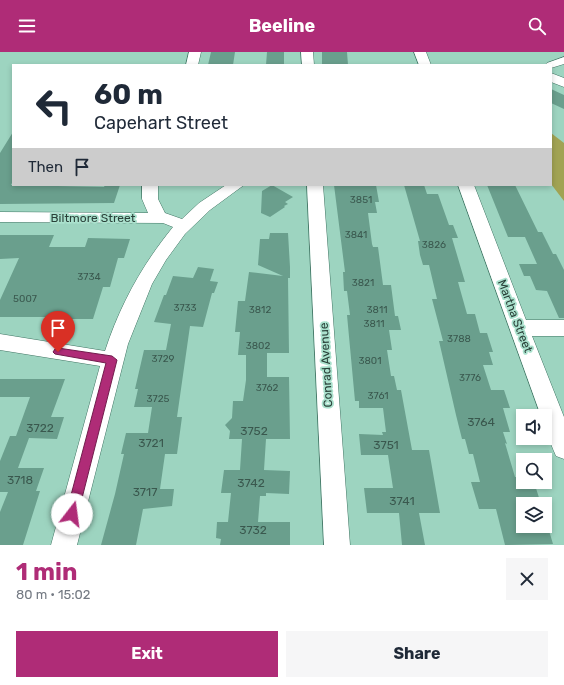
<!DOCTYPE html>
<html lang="en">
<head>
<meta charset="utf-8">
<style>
	:root { --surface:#fff; --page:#f6f6f7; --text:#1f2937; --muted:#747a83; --accent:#af2c77 }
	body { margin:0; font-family:Rubik,sans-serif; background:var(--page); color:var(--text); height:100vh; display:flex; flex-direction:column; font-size:15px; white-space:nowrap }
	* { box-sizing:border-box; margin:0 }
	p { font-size:13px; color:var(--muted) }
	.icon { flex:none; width:22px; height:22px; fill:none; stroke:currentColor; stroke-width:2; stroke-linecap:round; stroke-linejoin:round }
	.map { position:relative; height:493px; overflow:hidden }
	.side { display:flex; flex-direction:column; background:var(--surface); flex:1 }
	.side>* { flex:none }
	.guide { position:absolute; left:12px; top:12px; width:540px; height:122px; border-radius:0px; box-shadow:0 2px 6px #0003; background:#fff; color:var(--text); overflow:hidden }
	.controls { position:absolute; left:516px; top:357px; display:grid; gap:8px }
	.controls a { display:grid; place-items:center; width:36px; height:36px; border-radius:0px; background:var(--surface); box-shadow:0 2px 6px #0003; font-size:20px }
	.pin { position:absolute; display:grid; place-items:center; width:34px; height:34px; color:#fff; margin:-41px -17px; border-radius:50% 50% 50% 0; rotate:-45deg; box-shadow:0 0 4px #0007 }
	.pin .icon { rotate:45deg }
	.me { position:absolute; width:44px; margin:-22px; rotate:15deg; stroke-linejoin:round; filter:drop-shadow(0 0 3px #0008) }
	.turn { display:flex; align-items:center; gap:14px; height:84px; padding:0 16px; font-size:18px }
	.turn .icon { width:52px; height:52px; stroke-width:2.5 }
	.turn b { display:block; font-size:28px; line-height:34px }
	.then { display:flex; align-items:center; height:38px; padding:0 16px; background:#0003; gap:8px; font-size:15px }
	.round { display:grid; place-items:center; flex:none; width:42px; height:42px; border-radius:0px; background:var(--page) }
	.overview { display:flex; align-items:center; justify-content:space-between; height:68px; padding:0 16px }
	h1 { font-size:24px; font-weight:700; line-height:30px; color:var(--accent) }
	.primary-button { display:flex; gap:8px; margin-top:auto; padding:8px 16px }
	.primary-button a { flex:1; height:46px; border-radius:0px; background:var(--accent); color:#fff; font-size:16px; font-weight:700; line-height:46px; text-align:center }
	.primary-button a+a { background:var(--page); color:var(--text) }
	header { display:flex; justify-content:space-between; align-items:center; height:52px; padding:0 16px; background:var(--accent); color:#fff; font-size:18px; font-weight:700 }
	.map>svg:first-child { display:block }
	.green { fill:#a1a353 }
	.building { fill:#6a9f8d }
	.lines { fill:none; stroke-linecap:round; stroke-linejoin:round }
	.minor-casing { stroke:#407463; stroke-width:1 }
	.minor { fill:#fff; fill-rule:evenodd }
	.route { fill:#af2c77; stroke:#721d4d }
	.labels { text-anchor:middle; stroke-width:3.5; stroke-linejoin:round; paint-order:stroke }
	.number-label { font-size:10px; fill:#3a584e }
	.street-label { font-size:12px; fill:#2a4139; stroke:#aae1cd }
	.near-number-label { font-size:12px; fill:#3a584e }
</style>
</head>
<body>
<header><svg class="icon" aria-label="menu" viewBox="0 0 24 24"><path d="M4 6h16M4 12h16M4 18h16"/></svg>Beeline<svg class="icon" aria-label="search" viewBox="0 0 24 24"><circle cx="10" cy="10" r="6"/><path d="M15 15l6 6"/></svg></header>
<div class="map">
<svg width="564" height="493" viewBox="0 0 564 493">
	<rect width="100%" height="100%" fill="#9dd4c0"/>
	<path class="green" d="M551 81 564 91V149L551 132Z"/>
	<path class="building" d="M211 0H235L233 13H208Z
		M267 0H284V13H266Z
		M322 0H347L348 13H322Z
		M551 37 564 43V57L551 51Z
		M13 80V129L11 133 104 135 105 133H120L114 151 0 152V101Z
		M272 133 293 145 285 150 288 152 284 154 285 155 270 165 261 161 262 139Z
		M334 133H376L379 150H375L377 161H368L372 192 373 195H378L383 233H391L395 264H398L401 278H389L392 298H387L391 324H394L397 338H401L412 398H429L440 461H419L425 493H402L399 461H367L364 436H393L388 403H361L359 382 383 383 382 380H386L383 356H359V349H355L347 263H350L347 239H344L343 220H345Z
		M404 133H424L427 142H438L449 173H453L458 186H452L465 230H458L467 262H475L480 281H487L493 300H489L493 313H483L491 338H504L510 356H503L510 380H503L507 392 505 391 515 425H522L523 430H534L541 452H523V474H545V465L553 492 505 493 496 457H479L471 430H480L473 402H469L465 387H462L456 363 439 289H443L432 247H437L429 213H423L420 203 418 189H420Z
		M487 133H515L538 180H542L553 202H556L564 218V266H559L547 239 536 238 530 224H524L519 212H537L525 185H508Z
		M270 181H288L290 215V226H288L289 301H267V325H289L290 387H266L264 418 290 419 289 442 266 441V444H260L258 470H290V493H220L221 487 216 486 217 470H228L231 441H221L224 418H240L242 387H229L230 379 225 373 232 366 233 349H243L246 328V303H238L240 280H235L238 249H245L249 220 283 224 258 213 260 187H269Z
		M0 183H54L49 195H85L88 186 130 187 124 206H118L110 235H103L93 267H48V265H0V248L19 206 0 207Z
		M198 215 214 217 210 229 218 230 214 241H212L203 275 190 274 177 365H182L177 402H165L160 437H174L172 454 143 457 136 493H101L115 442 124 402H121L126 381H148L152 355H134L138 337H135L144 298H166L171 272 154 270 164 243H166L173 224 193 226Z
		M0 327H65L51 365H64L57 387 29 386 18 416H44L36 439H40L23 493H0V460L8 440H0V409L10 384H16L30 345H0Z"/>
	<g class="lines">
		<g class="minor-casing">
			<path id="minor" d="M189 0H201L198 13H186Z
				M301 0H313L314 13H302Z
				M414 0H426L431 13H419Z
				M564 5V12L551 16V13H545L547 11Z
				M551 21 564 26V35L551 30Z
				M142 133H158V147L165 161 182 167 199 151 226 133H244L210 158 185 182 166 208 152 232 128 292 77 493H51L100 314 0 298V282L105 299C120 253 142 213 173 175L163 171 0 170V160L148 161 142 147Z
				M307 133H323L350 493H324Z
				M458 133H474L526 268H564V284H532L564 365V407L556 404C550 390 545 378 545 364H541Z"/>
		</g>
		<use href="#minor" class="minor"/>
	</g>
	<path class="route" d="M58 296 112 304 117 308 78 462 76 466 72 468 68 466 66 462 106 311 55 302 53 300 55 297Z"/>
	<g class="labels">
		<g class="number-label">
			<text x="361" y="151">3851</text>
			<text x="356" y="186">3841</text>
			<text x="434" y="196">3826</text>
			<text x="89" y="228">3734</text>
			<text x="363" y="234">3821</text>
			<text x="25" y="250">5007</text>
			<text x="185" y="259">3733</text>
			<text x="260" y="261">3812</text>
			<text x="377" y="261">3811</text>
			<text x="374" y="275">3811</text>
			<text x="459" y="290">3788</text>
			<text x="258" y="297">3802</text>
			<text x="163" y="310">3729</text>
			<text x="370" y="312">3801</text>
			<text x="470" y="329">3776</text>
			<text x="267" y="339">3762</text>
			<text x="378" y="347">3761</text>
			<text x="158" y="350">3725</text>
		</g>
		<g class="street-label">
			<text x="93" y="170">Biltmore Street</text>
			<text transform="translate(515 264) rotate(69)" y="4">Martha Street</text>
			<text transform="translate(326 313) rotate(-93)" y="4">Conrad Avenue</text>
		</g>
		<g class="near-number-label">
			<text x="481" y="374">3764</text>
			<text x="40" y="380">3722</text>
			<text x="254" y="383">3752</text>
			<text x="151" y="395">3721</text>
			<text x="386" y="397">3751</text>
			<text x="20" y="432">3718</text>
			<text x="251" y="435">3742</text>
			<text x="145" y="444">3717</text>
			<text x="402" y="453">3741</text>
			<text x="253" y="482">3732</text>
		</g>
	</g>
</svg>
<div class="controls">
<a><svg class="icon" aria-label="sound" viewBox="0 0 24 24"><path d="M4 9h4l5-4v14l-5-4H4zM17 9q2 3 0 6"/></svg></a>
<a><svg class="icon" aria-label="search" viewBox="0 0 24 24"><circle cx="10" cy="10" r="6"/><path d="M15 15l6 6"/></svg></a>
<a><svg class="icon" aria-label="layers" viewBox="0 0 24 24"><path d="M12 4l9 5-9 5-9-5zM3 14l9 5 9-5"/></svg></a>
</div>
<div class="pin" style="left:58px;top:300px;background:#d93025"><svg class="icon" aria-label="arrive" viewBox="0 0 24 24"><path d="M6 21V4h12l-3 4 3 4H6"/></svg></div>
<svg class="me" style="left:72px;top:462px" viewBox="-20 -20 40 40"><circle r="19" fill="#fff"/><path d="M0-13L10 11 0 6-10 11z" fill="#af2c77"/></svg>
<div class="guide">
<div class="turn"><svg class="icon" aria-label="left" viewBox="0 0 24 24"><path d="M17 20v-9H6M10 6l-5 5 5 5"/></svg><div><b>60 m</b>Capehart Street</div></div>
<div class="then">Then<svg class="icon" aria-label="arrive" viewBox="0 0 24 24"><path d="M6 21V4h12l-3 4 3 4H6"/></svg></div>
</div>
</div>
<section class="side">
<div class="overview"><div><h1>1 min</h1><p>80 m · 15:02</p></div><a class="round"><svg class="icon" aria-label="close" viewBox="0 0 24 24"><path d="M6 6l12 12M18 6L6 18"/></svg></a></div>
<div class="primary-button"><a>Exit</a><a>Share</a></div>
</section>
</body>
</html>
